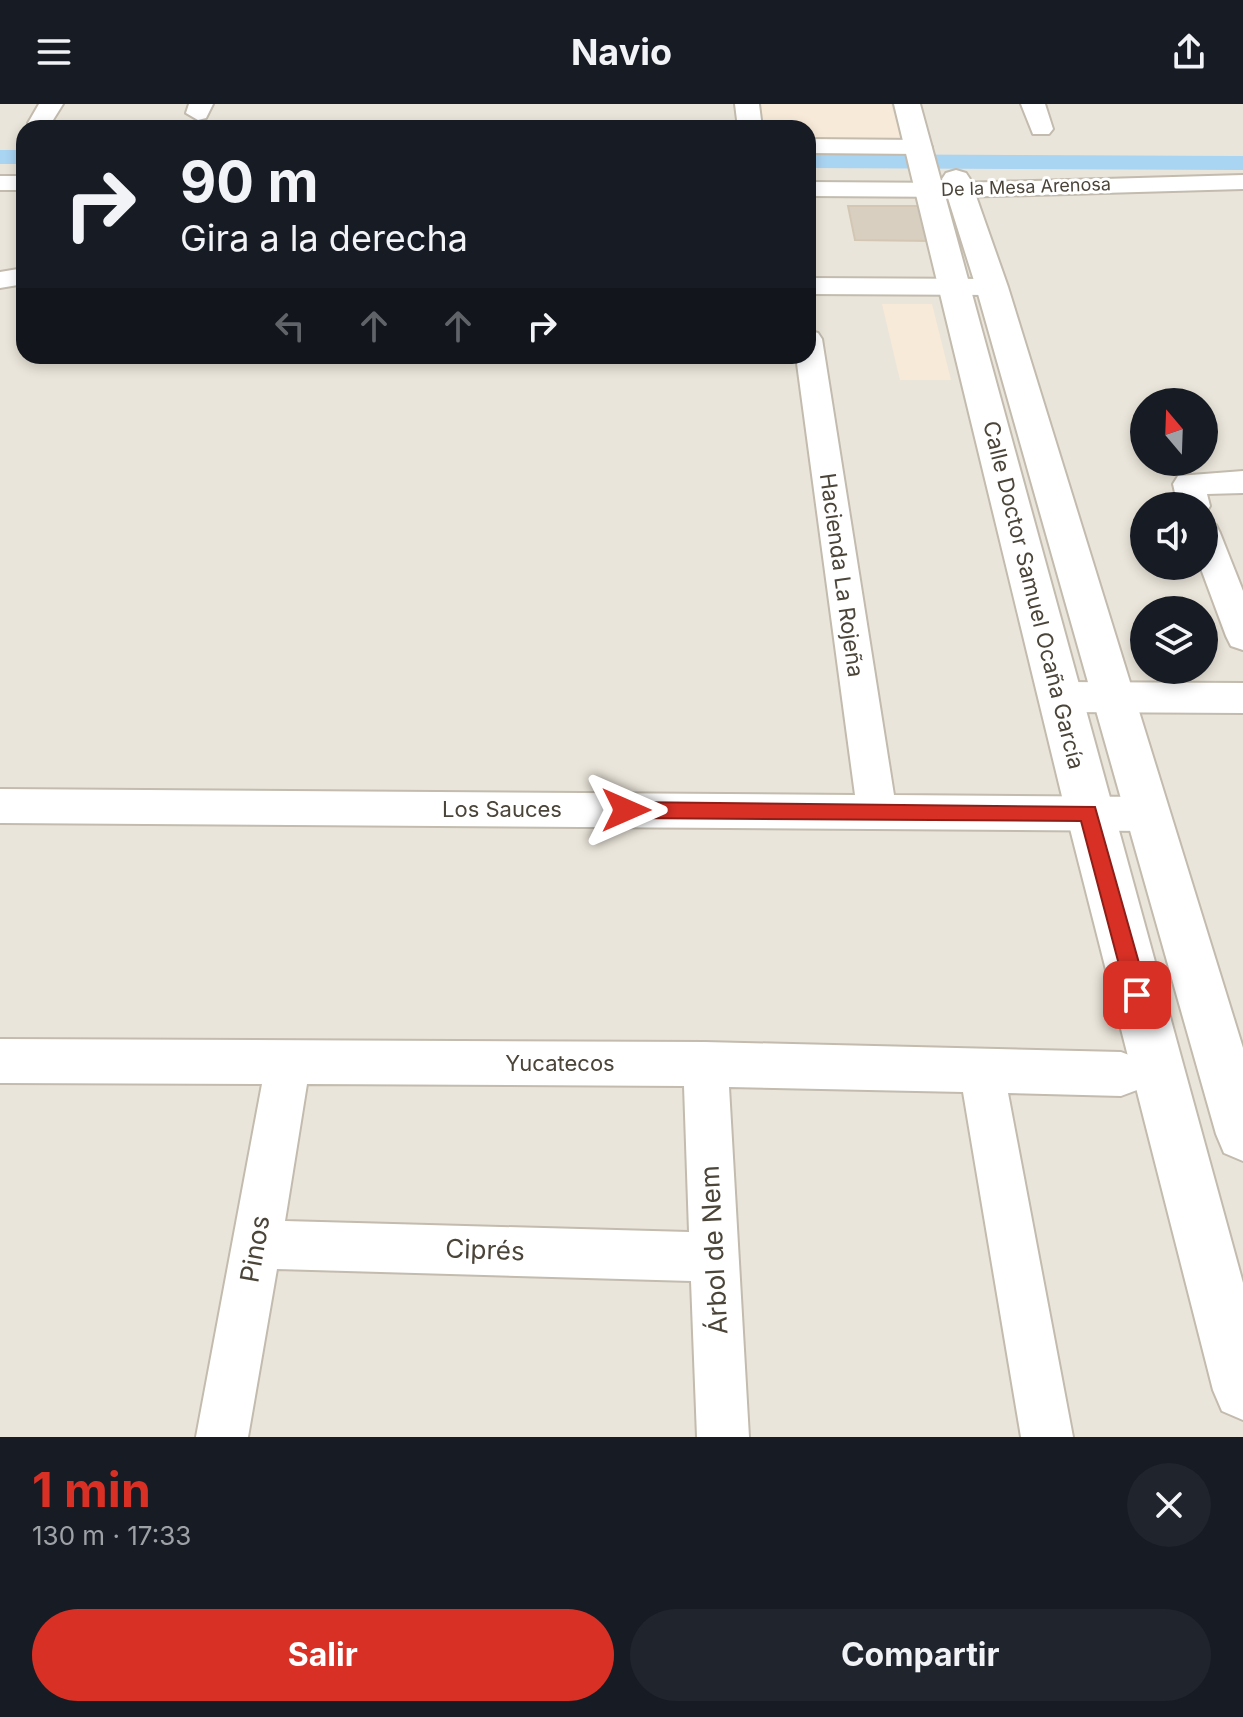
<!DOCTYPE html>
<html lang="es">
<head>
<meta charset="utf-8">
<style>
	:root { --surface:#171b24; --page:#20242c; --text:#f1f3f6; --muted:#9ea1a6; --accent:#d93025 }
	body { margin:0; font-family:Inter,sans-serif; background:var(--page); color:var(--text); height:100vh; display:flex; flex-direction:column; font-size:30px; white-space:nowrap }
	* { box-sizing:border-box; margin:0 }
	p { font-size:26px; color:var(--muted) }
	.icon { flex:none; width:44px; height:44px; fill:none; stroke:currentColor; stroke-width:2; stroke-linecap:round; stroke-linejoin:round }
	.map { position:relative; height:1333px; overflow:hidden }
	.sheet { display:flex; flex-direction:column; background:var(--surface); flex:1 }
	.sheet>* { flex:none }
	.hud { position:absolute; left:16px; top:16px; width:800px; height:244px; border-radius:24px; box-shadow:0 4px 12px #0003; background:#171b24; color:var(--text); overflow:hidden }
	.needle { width:52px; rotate:341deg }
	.fabs { position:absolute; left:1130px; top:284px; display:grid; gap:16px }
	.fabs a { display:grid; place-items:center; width:88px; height:88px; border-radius:50%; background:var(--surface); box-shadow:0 4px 12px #0003; font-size:40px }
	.pin { position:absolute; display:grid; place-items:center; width:68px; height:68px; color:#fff; margin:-34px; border-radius:16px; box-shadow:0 4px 12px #0006 }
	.me { position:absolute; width:88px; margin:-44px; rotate:90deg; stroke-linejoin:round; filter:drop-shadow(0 0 6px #0008) }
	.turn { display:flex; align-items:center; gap:28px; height:168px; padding:0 32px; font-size:36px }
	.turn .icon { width:104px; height:104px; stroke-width:2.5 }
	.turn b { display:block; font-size:56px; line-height:68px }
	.lanes { display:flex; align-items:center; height:76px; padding:0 32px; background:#0003; justify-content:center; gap:40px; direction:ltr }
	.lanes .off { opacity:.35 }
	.round { display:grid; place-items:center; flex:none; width:84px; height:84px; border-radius:42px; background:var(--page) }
	.summary { display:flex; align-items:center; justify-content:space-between; height:136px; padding:0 32px }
	h1 { font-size:48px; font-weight:700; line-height:60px; color:var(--accent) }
	.primary-button { display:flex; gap:16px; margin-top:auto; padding:16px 32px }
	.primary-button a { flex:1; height:92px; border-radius:48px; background:var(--accent); color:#fff; font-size:32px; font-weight:700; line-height:92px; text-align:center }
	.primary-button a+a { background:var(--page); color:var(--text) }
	header { display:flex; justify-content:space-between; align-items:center; height:104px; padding:0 32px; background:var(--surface); font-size:36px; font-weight:700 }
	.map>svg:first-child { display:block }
	.residential { fill:#eae5da; fill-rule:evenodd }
	.commercial { fill:#f7ead8 }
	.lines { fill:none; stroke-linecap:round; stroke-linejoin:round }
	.canal { fill:#a9d4f2; fill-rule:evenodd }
	.building { fill:#d8cfc1; stroke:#d3c7b4; stroke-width:2 }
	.minor-casing { stroke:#c2bbae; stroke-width:4 }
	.tertiary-casing { stroke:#c2bbae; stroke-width:4 }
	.minor { fill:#fff; fill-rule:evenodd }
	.tertiary { fill:#fff; fill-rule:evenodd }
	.route { fill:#d93025; stroke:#8d1f18; stroke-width:2 }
	.labels { text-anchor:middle; stroke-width:6; stroke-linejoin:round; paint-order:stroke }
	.far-street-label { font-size:18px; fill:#4b4439; stroke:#fff }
	.street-label { font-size:22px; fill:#4b4439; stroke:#fff }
	.near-street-label { font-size:26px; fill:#4b4439; stroke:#fff }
</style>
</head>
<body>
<header><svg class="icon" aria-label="menu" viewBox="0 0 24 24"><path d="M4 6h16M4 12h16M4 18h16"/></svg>Navio<svg class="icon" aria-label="share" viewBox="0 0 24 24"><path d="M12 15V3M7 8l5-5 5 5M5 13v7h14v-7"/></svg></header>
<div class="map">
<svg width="1243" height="1333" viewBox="0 0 1243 1333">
	<rect width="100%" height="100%" fill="#f6f3ec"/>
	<path class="residential" d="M0 0H1243V1333H0ZM24 24H808V252H24ZM1144 298H1204V358H1144ZM1144 402H1204V462H1144ZM1144 506H1204V566H1144Z"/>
	<path class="commercial" d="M755 0H891L904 40 808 39V24H758Z
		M882 200H932L951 276H900Z"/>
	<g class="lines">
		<path class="canal" d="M0 46H24V60H0Z
			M808 50 1243 52V66L808 64Z"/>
	</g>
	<path class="building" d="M848 102H921L930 137 855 136Z"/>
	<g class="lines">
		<g class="minor-casing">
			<path id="minor" d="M39 0H63L48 24H32L28 19Z
				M189 0H213L206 14 198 16 186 9Z
				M735 0H759L762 24H738Z
				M1021 0H1045L1053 25 1049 30H1033Z
				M808 35 920 36 932 43 920 50 808 49Z
				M1243 71V85L959 93 808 92V78L959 79Z
				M0 72H24V86H0Z
				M24 164V180L0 184V168Z
				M808 174 992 175 1002 177 1006 183 1002 189 992 191 808 190Z
				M808 226 818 229 822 235 894 691 1149 693 1163 698 1168 710 1163 722 1149 727 0 719V685L855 691 796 252H808Z
				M1243 367V389L1207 390 1210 402 1205 410 1204 402H1178L1173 380 1178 372Z
				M1204 417 1216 421 1220 429 1243 487V546L1231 542 1226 532 1200 462H1204Z
				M1060 578 1243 579V609L1060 608 1047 603 1042 593 1047 583Z
				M0 935 705 938 1121 948 1137 954 1143 970 1137 986 1121 992 1008 989 1073 1333H1021L963 988 729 983 749 1333H697L691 1177 277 1165 248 1333H196L262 980 0 979ZM307 980 684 982 689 1128 285 1117Z"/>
		</g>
		<g class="tertiary-casing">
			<path id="tertiary" d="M894 0H920L1243 1179V1316L1222 1307 1213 1286 1066 709Z
				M956 66 966 69 970 75 1008 183 1243 944V1057L1224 1049 1216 1030 976 183 942 75 946 69Z"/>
		</g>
		<use href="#minor" class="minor"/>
		<use href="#tertiary" class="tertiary"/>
	</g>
	<path class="route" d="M626 698 1095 703 1148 891 1145 898 1137 901 1130 898 1127 891 1081 717 626 714 617 706Z"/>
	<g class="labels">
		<g class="far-street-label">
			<text transform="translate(1026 83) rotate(-2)" y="6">De la Mesa Arenosa</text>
		</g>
		<g class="street-label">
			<text transform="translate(842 471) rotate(82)" y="8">Hacienda La Rojeña</text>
			<text transform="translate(1034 491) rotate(76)" y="8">Calle Doctor Samuel Ocaña García</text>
			<text x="502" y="713">Los Sauces</text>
			<text x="560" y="967">Yucatecos</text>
		</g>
		<g class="near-street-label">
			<text transform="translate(255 1145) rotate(-80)" y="9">Pinos</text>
			<text transform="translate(485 1146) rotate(2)" y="9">Ciprés</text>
			<text transform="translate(714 1146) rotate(-93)" y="9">Árbol de Nem</text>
		</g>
	</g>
</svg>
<div class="fabs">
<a><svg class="needle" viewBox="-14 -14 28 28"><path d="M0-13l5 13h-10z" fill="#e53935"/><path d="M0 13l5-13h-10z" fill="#9ea1a6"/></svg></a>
<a><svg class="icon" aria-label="sound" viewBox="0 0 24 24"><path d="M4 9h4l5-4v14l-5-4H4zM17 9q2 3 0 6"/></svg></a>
<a><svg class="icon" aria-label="layers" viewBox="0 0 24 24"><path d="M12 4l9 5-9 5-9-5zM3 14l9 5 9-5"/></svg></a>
</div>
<div class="pin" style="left:1137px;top:891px;background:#d93025"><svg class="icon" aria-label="arrive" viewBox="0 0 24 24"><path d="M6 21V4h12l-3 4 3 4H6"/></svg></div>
<svg class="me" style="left:626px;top:706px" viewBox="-20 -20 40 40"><path d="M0-17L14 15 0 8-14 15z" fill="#d93025" stroke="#fff" stroke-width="4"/></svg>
<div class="hud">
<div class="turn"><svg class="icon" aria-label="right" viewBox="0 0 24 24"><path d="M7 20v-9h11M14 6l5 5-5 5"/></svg><div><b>90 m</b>Gira a la derecha</div></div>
<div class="lanes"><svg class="icon off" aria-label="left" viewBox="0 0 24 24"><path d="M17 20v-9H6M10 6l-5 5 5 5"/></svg><svg class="icon off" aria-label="ahead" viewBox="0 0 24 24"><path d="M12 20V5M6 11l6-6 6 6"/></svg><svg class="icon off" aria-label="ahead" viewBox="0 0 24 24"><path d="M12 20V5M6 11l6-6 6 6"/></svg><svg class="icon" aria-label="right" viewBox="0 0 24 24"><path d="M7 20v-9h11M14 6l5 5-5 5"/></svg></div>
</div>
</div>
<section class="sheet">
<div class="summary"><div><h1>1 min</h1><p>130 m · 17:33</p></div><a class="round"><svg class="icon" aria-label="close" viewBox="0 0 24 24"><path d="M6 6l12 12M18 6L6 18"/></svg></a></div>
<div class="primary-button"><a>Salir</a><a>Compartir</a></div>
</section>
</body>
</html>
